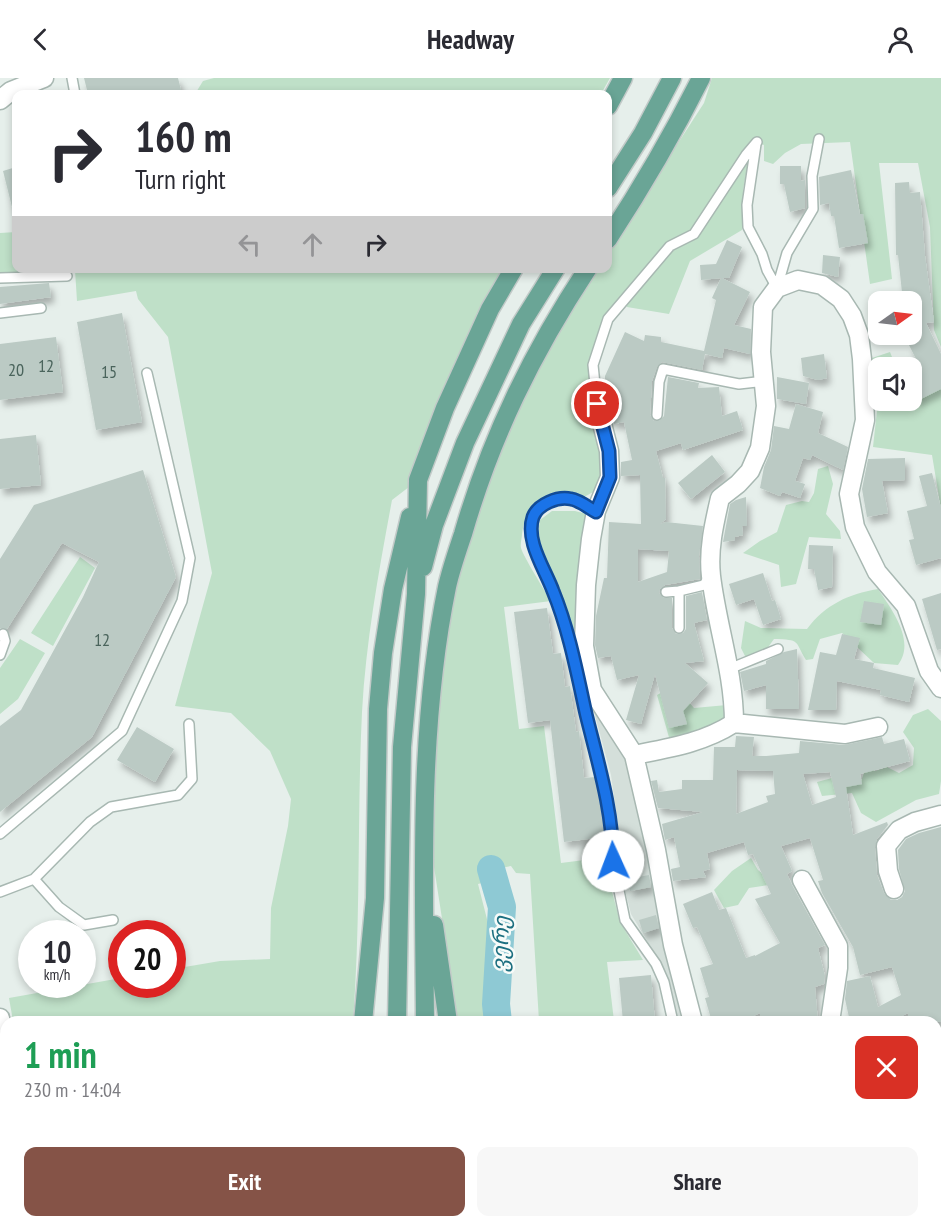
<!DOCTYPE html>
<html lang="en">
<head>
<meta charset="utf-8">
<style>
	:root { --surface:#fff; --page:#f7f7f7; --text:#2b2b33; --muted:#7c7c81; --accent:#855347 }
	body { margin:0; font-family:"PT Sans Narrow","Noto Sans Georgian",sans-serif; background:var(--page); color:var(--text); height:100vh; display:flex; flex-direction:column; font-size:22px; white-space:nowrap }
	* { box-sizing:border-box; margin:0 }
	p { font-size:20px; color:var(--muted) }
	.icon { flex:none; width:33px; height:33px; fill:none; stroke:currentColor; stroke-width:2; stroke-linecap:round; stroke-linejoin:round }
	.map { position:relative; flex:1; overflow:hidden }
	.details { position:absolute; left:0px; top:938px; width:942px; height:212px; display:flex; flex-direction:column; background:var(--surface); border-radius:18px 18px 0 0; box-shadow:0 3px 9px #0003 }
	.details>* { flex:none }
	.top-card { position:absolute; left:12px; top:12px; width:600px; height:183px; border-radius:12px; box-shadow:0 3px 9px #0003; background:#fff; color:var(--text); overflow:hidden }
	.needle { width:39px; rotate:76deg }
	.controls { position:absolute; left:868px; top:213px; display:grid; gap:12px }
	.controls a { display:grid; place-items:center; width:54px; height:54px; border-radius:12px; background:var(--surface); box-shadow:0 3px 9px #0003; font-size:30px }
	.speed { position:absolute; left:18px; top:842px; display:flex; gap:12px; font-size:30px; font-weight:700; text-align:center }
	.speed>* { display:grid; place-content:center; width:78px; height:78px; border-radius:50%; background:var(--surface); box-shadow:0 3px 9px #0003; line-height:1 }
	.speed small { font-size:15px; font-weight:400 }
	.speed .limit { border:9px solid #d22; background:#fff; color:#111 }
	.pin { position:absolute; display:grid; place-items:center; width:51px; height:51px; color:#fff; margin:-26px; border:3px solid #fff; border-radius:50%; box-shadow:0 2px 6px #0007 }
	.me { position:absolute; width:66px; margin:-33px; rotate:358deg; stroke-linejoin:round; filter:drop-shadow(0 0 4px #0008) }
	.turn { display:flex; align-items:center; gap:21px; height:126px; padding:0 24px; font-size:27px }
	.turn .icon { width:78px; height:78px; stroke-width:2.5 }
	.turn b { display:block; font-size:42px; line-height:51px }
	.lanes { display:flex; align-items:center; height:57px; padding:0 24px; background:#0003; justify-content:center; gap:30px; direction:ltr }
	.lanes .off { opacity:.35 }
	.round { display:grid; place-items:center; flex:none; width:63px; height:63px; border-radius:12px; background:var(--page) }
	.head { display:flex; align-items:center; justify-content:space-between; height:102px; padding:0 24px }
	h1 { font-size:36px; font-weight:800; line-height:45px; color:#1e9e55 }
	.button { display:flex; gap:12px; margin-top:auto; padding:12px 24px }
	.button a { flex:1; height:69px; border-radius:12px; background:var(--accent); color:#fff; font-size:24px; font-weight:800; line-height:69px; text-align:center }
	.button a+a { background:var(--page); color:var(--text) }
	header { display:flex; justify-content:space-between; align-items:center; height:78px; padding:0 24px; background:var(--surface); font-size:27px; font-weight:800 }
	.map>svg:first-child { display:block }
	.built { fill:#d4dfda }
	.green { fill:#bfe0c8 }
	.lines { fill:none; stroke-linecap:round; stroke-linejoin:round }
	.river { stroke:#8ec9d4; stroke-width:28 }
	.building { fill:#bbcac4; fill-rule:evenodd; filter:url(#shadow) }
	.service-casing { stroke:#a8b8b2; stroke-width:12 }
	.minor-casing { stroke:#a8b8b2; stroke-width:21 }
	.tertiary-casing { stroke:#a8b8b2; stroke-width:21 }
	.primary-casing { stroke:#c2cac8; stroke-width:21 }
	.service { stroke:#fff; stroke-width:9 }
	.minor { stroke:#fff; stroke-width:18 }
	.tertiary { stroke:#fff; stroke-width:18 }
	.primary { stroke:#6aa596; stroke-width:18 }
	.route-casing { stroke:#114b97; stroke-width:15 }
	.route { stroke:#1a73e8; stroke-width:10 }
	.labels { text-anchor:middle; stroke-width:5; stroke-linejoin:round; paint-order:stroke }
	.number-label { font-size:18px; fill:#4a645c }
	.water-label { font-size:22px; font-style:italic; fill:#1c6f80; stroke:#f7fbf9 }
</style>
</head>
<body>
<header><svg class="icon" aria-label="back" viewBox="0 0 24 24"><path d="M15 5l-7 7 7 7"/></svg>Headway<svg class="icon" aria-label="person" viewBox="0 0 24 24"><circle cx="12" cy="8" r="4"/><path d="M4 21q1-7 8-7t8 7"/></svg></header>
<div class="map">
<svg width="941" height="1148" viewBox="0 0 941 1148">
	<defs>
		<filter id="shadow"><feDropShadow dx="3.5" dy="6" stdDeviation="3" flood-color="#0004"/></filter>
	</defs>
	<rect width="100%" height="100%" fill="#e6efeb"/>
	<path class="built" d="M588 611 627 679 689 943H678L666 894 631 836 621 796 622 777 611 697Z"/>
	<path class="green" d="M214 0H610L601 16H195L203 3Z
		M712 0H941V269L934 252 930 149 918 85H879L892 201 870 206 850 64 801 66 785 75 773 86 764 83V67L752 63 743 112 742 152 690 183 669 236 627 229 621 217 607 235 589 285 593 331 602 372V397L595 413 584 419C552 410 526 422 522 456 522 460 520 466 521 470 523 478 545 513 551 523L504 529 519 651 544 648 561 785 608 779V798L620 844 643 882 607 884 614 943H539L530 796 516 795 511 788 480 794 482 805 478 806 489 849 494 943 458 944 430 763 435 655 455 496 501 359 583 212 596 191 608 190V173L704 25Z
		M16 154V190L514 191 418 402 392 422C379 492 366 562 362 634 357 737 361 840 353 943H13L9 920 121 900 122 906H172L173 891 220 883 270 881 271 830 288 748 291 721 270 673 231 635 175 628 212 495 168 259 138 221 136 213 77 223 75 192 0 196V155Z
		M890 274 896 289 879 290V322L911 324 941 308V431L932 377 873 369 879 314 872 280Z
		M828 388 833 406 826 436 840 453 841 461 809 459 796 506 781 509 779 487 743 475 760 463 777 454 786 427 802 423 809 424 814 415 818 391Z
		M552 433H575L591 437 581 585C575 564 569 542 561 522 552 496 534 471 540 442Z
		M80 479 95 490 53 568 31 555Z
		M878 511C892 532 916 563 898 587L874 585 842 555 820 561 813 581 806 582C794 562 801 562 774 561L761 579 747 582 741 570 745 543 761 550 807 551C825 527 848 516 878 511Z
		M20 561 45 575 18 621 0 636V590Z
		M674 607 694 630 727 627 724 642 715 650 670 663 657 617Z
		M928 631 941 643V703L939 716 916 722 876 744 861 735 852 715 822 718 817 704 832 700 861 703 867 687 875 693 887 689 899 695 913 687 914 670 903 654 913 637Z
		M751 780 758 792 768 800V807L749 810 738 827 724 830 714 812 732 793Z
		M46 1143H327L323 1148H46Z"/>
	<g class="lines">
		<path class="river" d="M491 791 502 829 496 926 498 944"/>
	</g>
	<path class="building" d="M84 0H178L182 16H88Z
		M780 88H801V103L805 102V130L790 134 784 106H780Z
		M16 89V128L12 129 3 93Z
		M851 92 860 136H863L868 165 839 170 834 138H831L829 125 820 127 819 99Z
		M909 104 910 115 920 114 925 178 934 244 926 245 941 276V311L917 323 912 312V293L920 289 909 267 912 265V224H903L898 177H896L895 105Z
		M727 162 742 169 729 200H722L750 214 734 247 751 251 750 276 724 270 722 280 705 276 702 292 662 284 657 289 652 303 650 337 654 343H659L664 338 668 299 699 305 698 310 719 309 722 338 737 333 743 352 683 372 681 365 656 373 663 400H665L666 441 660 446 666 444 703 448 699 478 700 501 665 507 660 511 659 515 664 520H672V550L676 556 683 555 686 551V518L702 514 707 542 694 545 704 583 685 585 708 605 683 633 687 646 669 650 655 596 641 646 626 642 639 597 617 602 611 578 598 580 595 567 596 538 604 500H607L609 444 641 446 640 397 621 398V384L632 382 624 344 614 346 608 318H605V298L625 254 644 263 645 257 661 259V264L704 273 716 222 712 220 721 200 701 202 700 187 716 186ZM638 471 669 473 667 494 638 504Z
		M823 177 840 179 838 199 822 195Z
		M49 205 51 219 0 226V209Z
		M122 235 142 344 96 352 77 244Z
		M56 259 63 314 0 322V266Z
		M824 276 827 300 818 302 803 298 801 280Z
		M777 299 809 305 806 326 777 321Z
		M796 326 823 334 818 355 848 369 843 392 812 377 810 382 803 380 795 403 805 406 800 420 782 414 780 418 760 410 764 389 771 372 774 348 789 351Z
		M36 357 41 407 0 411V361Z
		M712 377 725 394 691 421 678 405Z
		M905 380V402L882 403 888 435 867 439 862 411 868 381Z
		M143 392 176 499 92 659 0 734V648L21 632 83 519 99 484 62 465 7 551 0 550V481L34 427Z
		M932 395 941 430V480L916 487 909 462 914 461 907 433 927 428 919 398Z
		M746 419 747 448H742L743 457 735 459V462L723 464 730 426 736 422Z
		M809 467 833 468 832 509 818 512 814 491H808Z
		M763 495 772 523 775 522 781 541 763 547 754 521 736 527 729 506Z
		M941 515V571L937 572 922 521Z
		M864 523 884 526 881 547 860 544Z
		M547 530 553 576 561 575 565 609 570 608 576 654 579 653 584 700 595 699 602 730 605 759 564 764 550 642 528 645 514 534Z
		M842 556 860 560 854 581 874 585 873 590 915 600 909 624 880 617 881 612 837 603 836 632H808L820 574 836 577Z
		M797 571 799 631H766V607L744 613 740 594 766 586V583L784 574Z
		M137 649 174 671 155 704 117 682Z
		M736 658 754 659 752 678H766L799 675 800 663 844 667 882 659 884 666 904 661 910 683 860 696 862 706 846 709 853 757 887 744 888 747 877 761 875 769 877 797 884 815 891 822H897L902 819 905 813 899 791 898 772 906 761 919 755 941 749V944H908V935L889 944H850L845 921 847 903 870 898 878 929 901 917 892 889 860 897 853 869 822 815 818 803 823 802 810 760 781 768 792 793 787 796 792 807 825 867 818 870 825 898 824 906 815 909 818 944H760V935L740 944H712L705 920 709 919 700 890 713 886 697 849 693 850 683 826 712 814 719 832 726 830 746 880 755 877V878L780 865 755 821 771 816 753 776 748 777 744 764 707 775 710 791 703 793 706 799 673 803 671 791 680 789 674 759 665 762 662 746 703 734 658 730 651 703 657 702 659 714 682 711V702H713L714 669H735ZM737 692 773 693 775 716 766 718 768 724 736 736ZM830 694 836 719 812 727 803 696Z
		M649 797 651 809 630 813 628 801Z
		M656 837 659 850 643 855 639 842Z
		M651 897 655 944H623L619 900Z"/>
	<g class="lines">
		<g class="service-casing">
			<path id="service" d="M72 0 75 16
				M756 66 747 127 748 149 762 176 767 192 777 210
				M0 200 67 198
				M777 210 787 175 813 131 812 98 819 61
				M0 235 41 230
				M597 326 593 287 608 241 670 168 694 156 746 77 757 64
				M657 337 659 304 663 291 739 306 765 303
				M596 433 572 421 553 422 538 431 533 440 532 458 539 482 554 514 569 563 608 726 612 758 613 783 625 842 656 886 664 904 673 944
				M666 514 679 513
				M679 550V513L704 507 709 499
				M0 577 5 563 3 556
				M729 591 778 571
				M0 756 122 653 182 523 190 480 147 295
				M34 801 59 829 84 847 113 842
				M0 814 34 801 90 744 111 729 178 717 192 701 189 646
				M259 1143V1148
				M588 1148 590 1143"/>
		</g>
		<g class="minor-casing">
			<path id="minor" d="M0 22 11 13 44 0
				M597 326 609 373 610 399 596 433 591 461 586 507 584 568 592 612 634 677 656 772 673 867 693 944
				M734 645 845 656 878 649
				M634 677C669 670 703 665 734 645 734 595 717 548 711 498 708 472 714 446 720 420L738 406 750 393 760 370 766 328 761 274 763 229 777 210 798 202 822 207 841 221 852 238 859 257 862 281 865 342 849 416 855 449 877 494 906 528 929 593 941 610
				M802 802 838 868V890L830 944
				M894 811 888 793 886 768 899 752 915 744 941 737
				M0 940 6 982
				M29 1143 30 1148
				M753 1148 754 1143
				M922 1148 941 1141"/>
		</g>
		<g class="tertiary-casing">
			<path id="tertiary" d="M738 1143 740 1148
				M539 1148 545 1145"/>
		</g>
		<g class="primary-casing">
			<path id="primary" d="M608 28 623 0
				M608 110 643 55 672 0
				M608 161C642 109 673 56 701 0
				M423 489 434 447 465 365 521 246 556 190
				M434 847 448 944
				M363 944 375 820 378 631 383 575 393 511 410 439
				M397 944 402 669 416 516 418 402 445 330 490 231 514 190
				M425 944C424 799 418 651 447 509 451 491 457 474 463 456 491 359 532 275 588 190
				M401 1143V1148
				M431 1143V1148
				M492 1143 496 1148
				M338 1148 340 1143"/>
		</g>
		<use href="#service" class="service"/>
		<use href="#minor" class="minor"/>
		<use href="#tertiary" class="tertiary"/>
		<use href="#primary" class="primary"/>
	</g>
	<g class="lines">
		<g class="route-casing">
			<path id="route" d="M597 326 609 373 610 399 596 434C589 430 579 422 571 421 558 418 538 426 533 439 525 463 545 491 553 513 569 552 577 595 586 636 598 685 613 733 613 783"/>
		</g>
		<use href="#route" class="route"/>
	</g>
	<g class="labels">
		<g class="number-label">
			<text x="46" y="294">12</text>
			<text x="16" y="298">20</text>
			<text x="109" y="300">15</text>
			<text x="102" y="568">12</text>
		</g>
		<g class="water-label">
			<text transform="translate(500 866) rotate(-88)" y="8">ვერე</text>
		</g>
	</g>
</svg>
<div class="controls">
<a><svg class="needle" viewBox="-14 -14 28 28"><path d="M0-13l5 13h-10z" fill="#e53935"/><path d="M0 13l5-13h-10z" fill="#7c7c81"/></svg></a>
<a><svg class="icon" aria-label="sound" viewBox="0 0 24 24"><path d="M4 9h4l5-4v14l-5-4H4zM17 9q2 3 0 6"/></svg></a>
</div>
<div class="speed"><div>10<small>km/h</small></div><div class="limit">20</div></div>
<div class="pin" style="left:597px;top:326px;background:#d93025"><svg class="icon" aria-label="arrive" viewBox="0 0 24 24"><path d="M6 21V4h12l-3 4 3 4H6"/></svg></div>
<svg class="me" style="left:613px;top:783px" viewBox="-20 -20 40 40"><circle r="19" fill="#fff"/><path d="M0-13L10 11 0 6-10 11z" fill="#1a73e8"/></svg>
<div class="top-card">
<div class="turn"><svg class="icon" aria-label="right" viewBox="0 0 24 24"><path d="M7 20v-9h11M14 6l5 5-5 5"/></svg><div><b>160 m</b>Turn right</div></div>
<div class="lanes"><svg class="icon off" aria-label="left" viewBox="0 0 24 24"><path d="M17 20v-9H6M10 6l-5 5 5 5"/></svg><svg class="icon off" aria-label="ahead" viewBox="0 0 24 24"><path d="M12 20V5M6 11l6-6 6 6"/></svg><svg class="icon" aria-label="right" viewBox="0 0 24 24"><path d="M7 20v-9h11M14 6l5 5-5 5"/></svg></div>
</div>
<section class="details">
<div class="head"><div><h1>1 min</h1><p>230 m · 14:04</p></div><a class="round" style="background:#d93025;color:#fff"><svg class="icon" aria-label="close" viewBox="0 0 24 24"><path d="M6 6l12 12M18 6L6 18"/></svg></a></div>
<div class="button"><a>Exit</a><a>Share</a></div>
</section>
</div>
</body>
</html>
